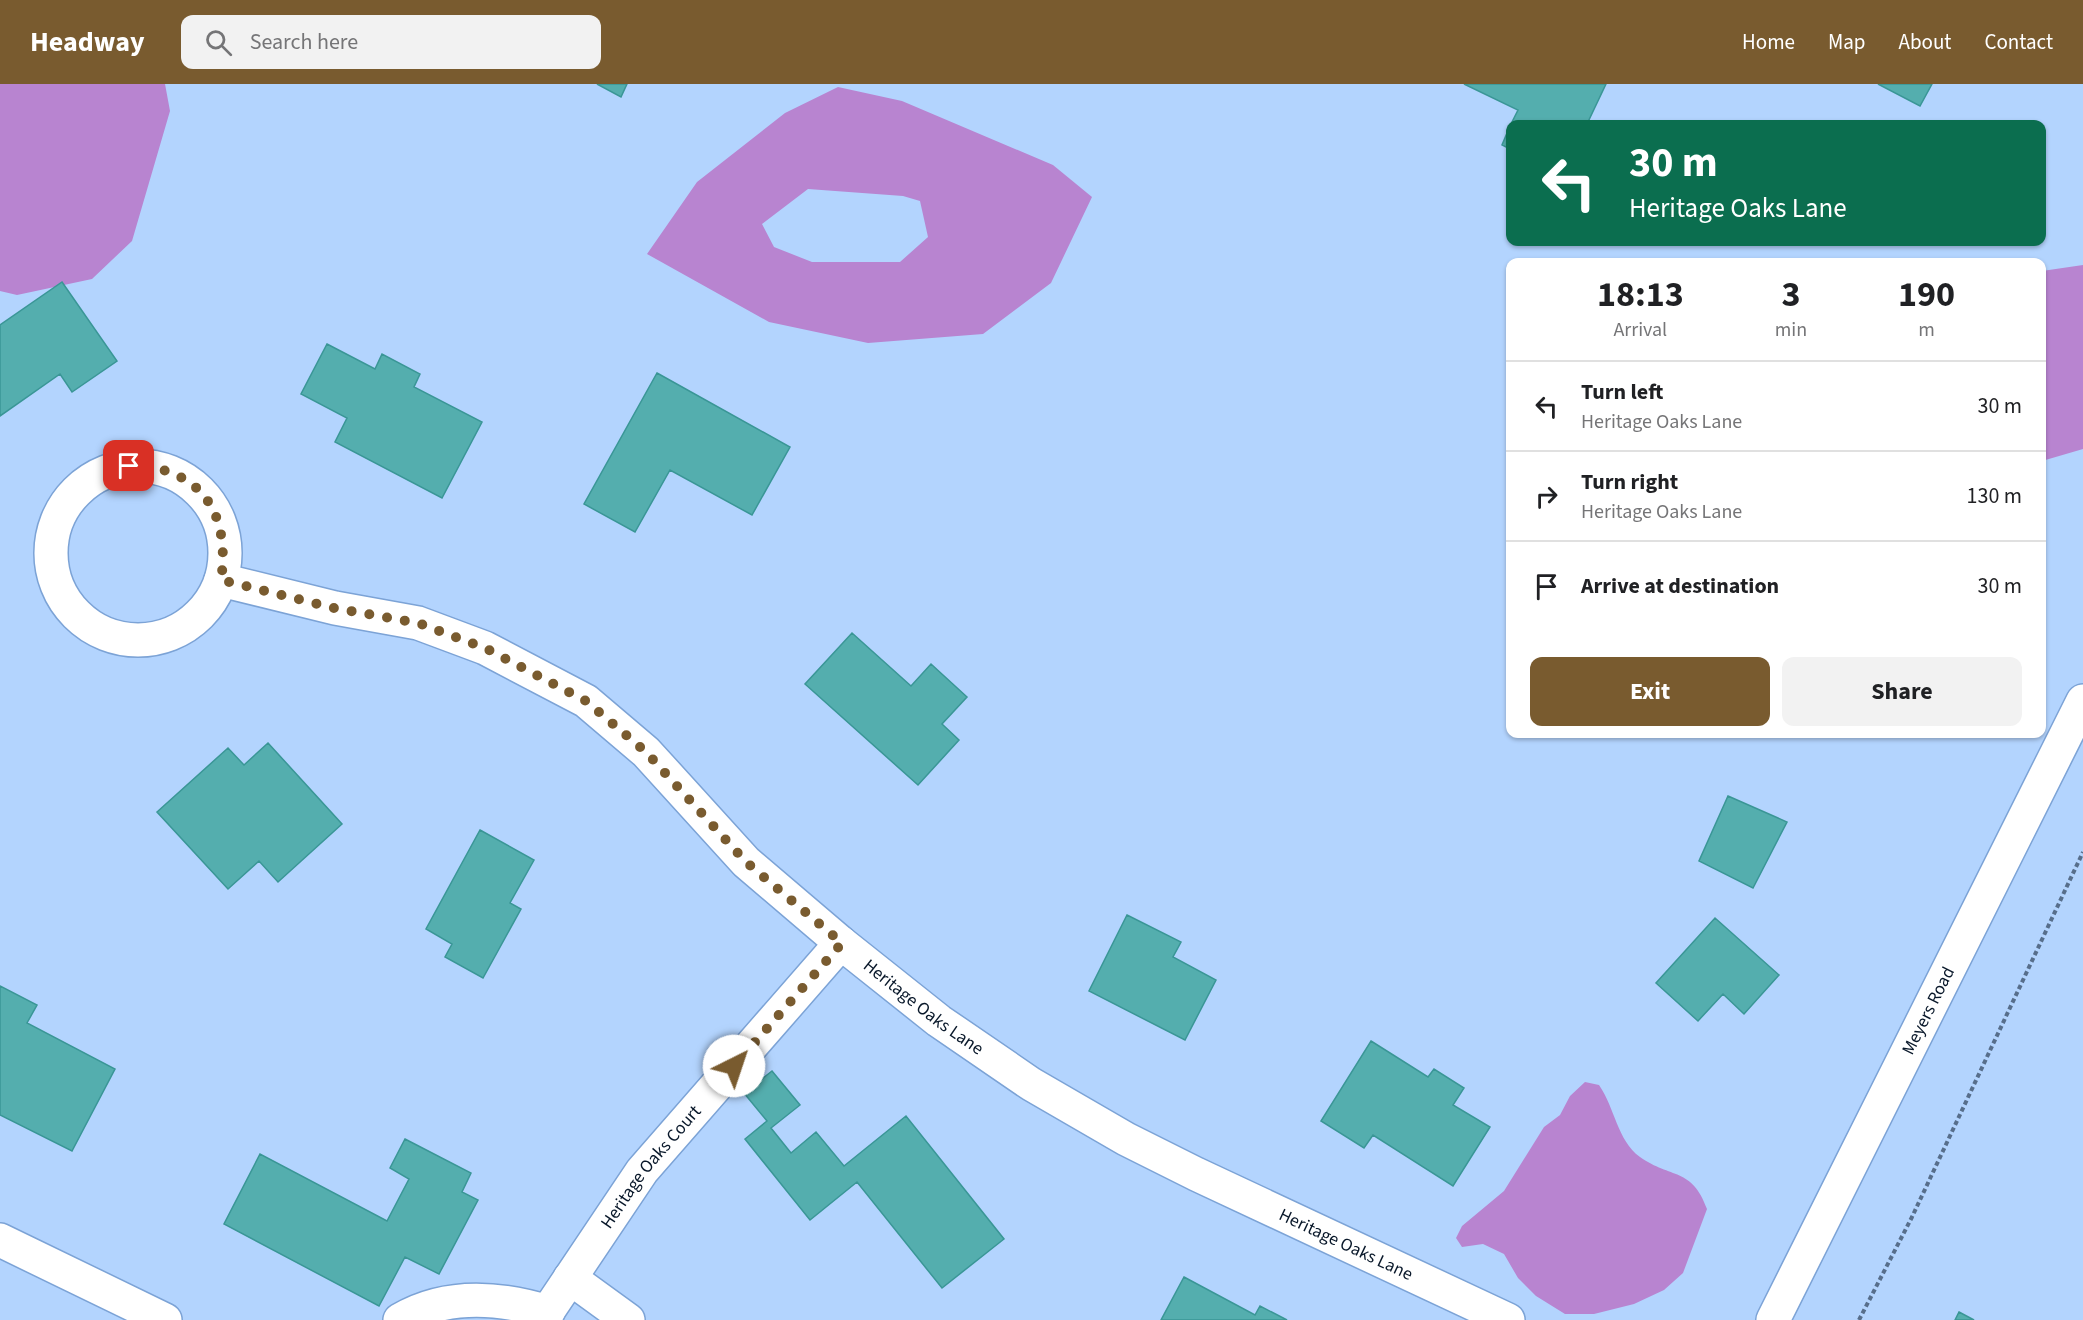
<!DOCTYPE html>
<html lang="en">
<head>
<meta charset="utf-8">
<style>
	:root { --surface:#fff; --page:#f2f2f2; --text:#202124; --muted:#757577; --line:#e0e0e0; --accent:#795b2f }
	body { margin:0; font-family:"Source Sans 3",sans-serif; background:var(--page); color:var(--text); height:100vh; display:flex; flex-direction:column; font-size:22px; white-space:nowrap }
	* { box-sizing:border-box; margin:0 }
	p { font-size:20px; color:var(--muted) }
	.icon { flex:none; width:33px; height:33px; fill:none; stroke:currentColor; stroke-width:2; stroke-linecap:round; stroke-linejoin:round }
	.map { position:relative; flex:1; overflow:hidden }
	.details { position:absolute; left:1506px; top:174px; width:540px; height:480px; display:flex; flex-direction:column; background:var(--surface); border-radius:12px; box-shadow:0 2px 4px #0004 }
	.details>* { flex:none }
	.top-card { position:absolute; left:1506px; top:36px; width:540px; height:126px; border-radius:12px; box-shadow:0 2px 4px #0004; background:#0b6e4f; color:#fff; overflow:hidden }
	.pin { position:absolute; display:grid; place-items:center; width:51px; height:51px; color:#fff; margin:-26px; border-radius:12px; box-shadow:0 3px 9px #0006 }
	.me { position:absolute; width:66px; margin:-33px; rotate:41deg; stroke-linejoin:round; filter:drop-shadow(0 0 4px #0008) }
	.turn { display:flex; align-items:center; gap:21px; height:126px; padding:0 24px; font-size:27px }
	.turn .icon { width:78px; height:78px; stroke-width:2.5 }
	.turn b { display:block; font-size:42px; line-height:51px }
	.eta { display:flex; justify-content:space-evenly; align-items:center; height:102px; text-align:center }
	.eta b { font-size:36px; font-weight:700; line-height:42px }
	.primary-button { display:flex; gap:12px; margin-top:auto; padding:12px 24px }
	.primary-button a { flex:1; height:69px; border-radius:12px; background:var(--accent); color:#fff; font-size:24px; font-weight:700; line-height:69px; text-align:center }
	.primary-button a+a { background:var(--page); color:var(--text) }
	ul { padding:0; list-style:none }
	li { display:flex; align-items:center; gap:18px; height:90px; padding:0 24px; border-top:2px solid var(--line) }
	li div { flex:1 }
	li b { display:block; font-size:22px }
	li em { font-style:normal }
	header { display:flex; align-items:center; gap:36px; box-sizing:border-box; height:84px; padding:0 30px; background:var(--accent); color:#fff }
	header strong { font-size:28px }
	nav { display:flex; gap:33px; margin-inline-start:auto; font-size:21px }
	.search { width:420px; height:54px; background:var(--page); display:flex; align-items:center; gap:15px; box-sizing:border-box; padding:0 21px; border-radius:12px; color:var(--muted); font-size:22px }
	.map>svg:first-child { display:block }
	.water { fill:#b884d0; fill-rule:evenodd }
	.building { fill:#54aeae; stroke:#3a9696; stroke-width:1.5 }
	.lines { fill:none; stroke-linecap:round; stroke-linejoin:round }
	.street-casing { stroke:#7ca3d6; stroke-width:36 }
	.secondary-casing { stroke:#7ca3d6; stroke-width:36 }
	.path { stroke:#576e8b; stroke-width:4; stroke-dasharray:4.5 3; stroke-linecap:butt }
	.street { stroke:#fff; stroke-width:33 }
	.secondary { stroke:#fff; stroke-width:33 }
	.route { stroke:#795b2f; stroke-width:10; stroke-dasharray:0 18 }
	.labels { text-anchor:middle; stroke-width:6; stroke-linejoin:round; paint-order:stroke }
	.street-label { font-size:18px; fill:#09182a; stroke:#b3d4fe }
</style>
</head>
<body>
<header>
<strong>Headway</strong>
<div class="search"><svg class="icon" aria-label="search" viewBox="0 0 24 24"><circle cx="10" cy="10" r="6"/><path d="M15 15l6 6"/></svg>Search here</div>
<nav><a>Home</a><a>Map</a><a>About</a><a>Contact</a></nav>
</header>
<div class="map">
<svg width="2083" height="1236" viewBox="0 0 2083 1236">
	<rect width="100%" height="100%" fill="#b3d4fe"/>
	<path class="water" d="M0 0H165L170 27 132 157 92 195 17 211 0 207Z
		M838 3 902 17 1053 81 1092 113 1051 199 983 250 868 259 769 238 647 170 697 98 785 29ZM808 105 903 112 920 117 928 153 900 178H812L774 163 762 140Z
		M2083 181V365L2042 377V187Z
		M1585 998 1599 1001C1615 1024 1617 1056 1640 1073 1671 1095 1692 1083 1707 1125L1683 1189 1664 1206 1634 1220 1594 1230H1565L1536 1212 1518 1194 1504 1170 1483 1160 1462 1163 1456 1154 1462 1142 1504 1107 1544 1043 1560 1031 1570 1012Z"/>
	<path class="building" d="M597 0H627L621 13Z
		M1464 0H1606L1587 40H1511L1518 26Z
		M1878 0H1932L1920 22Z
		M1510 42V65L1502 61Z
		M62 198 117 277 72 308 60 290 0 332V241Z
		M327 260 375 285 382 270 420 290 414 303 482 338 442 414 335 358 347 334 301 310Z
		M657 289 790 363 752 431 670 386 635 448 584 420Z
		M852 549 911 602 931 580 967 613 942 640 959 656 918 701 805 600Z
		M268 659 342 740 278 798 259 777 228 805 157 728 228 664 244 681Z
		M1728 712 1787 738 1753 804 1699 777Z
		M480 746 534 776 510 819 521 825 483 894 445 873 452 860 426 845Z
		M1127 831 1181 858 1173 873 1216 896 1185 956 1089 907Z
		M1715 834 1779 891 1744 930 1723 910 1698 937 1656 899Z
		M0 902 37 921 27 939 115 985 72 1067 0 1031Z
		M1371 957 1428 993 1434 985 1464 1004 1453 1021 1490 1043 1453 1102 1373 1051 1364 1064 1321 1037Z
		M772 987 800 1021 771 1044 791 1069 816 1048 844 1082 906 1032 1004 1155 942 1204 857 1098 810 1136 745 1055 767 1037 744 1009Z
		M405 1055 471 1089 462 1108 478 1116 439 1190 405 1173 379 1222 224 1140 260 1070 387 1137 409 1095 390 1084Z
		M1184 1193 1255 1231 1260 1222 1287 1236H1161Z
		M1959 1228 1974 1236H1955Z"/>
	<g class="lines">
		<g class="street-casing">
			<g id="street">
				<circle cx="138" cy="469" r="87"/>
				<path id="s1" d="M221 496 335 524 418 539 485 564 586 617 646 668 746 778 841 859 939 937 1031 1000 1126 1055 1196 1090 1508 1236"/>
				<path d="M0 1156 165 1236"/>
				<path d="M570 1194 628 1236"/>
				<path d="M400 1236C446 1209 499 1213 548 1228"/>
				<path id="s2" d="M542 1236 642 1087 841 859"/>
			</g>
		</g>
		<g class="secondary-casing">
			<g id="secondary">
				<path id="s3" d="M1773 1236 2083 617"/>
			</g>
		</g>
		<path class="path" d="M1859 1236 1912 1133 2083 768"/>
		<use href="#street" class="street"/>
		<use href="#secondary" class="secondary"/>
	</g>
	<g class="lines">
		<path class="route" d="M129 382C140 384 154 383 166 387 216 403 228 449 221 496L334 524 418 539 485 564 586 617 646 668 746 778 842 859 734 982"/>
	</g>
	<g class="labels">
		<g class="street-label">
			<text dy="6" stroke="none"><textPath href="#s1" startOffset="844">Heritage Oaks Lane</textPath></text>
			<text dy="6" stroke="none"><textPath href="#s3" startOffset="346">Meyers Road</textPath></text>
			<text dy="6" stroke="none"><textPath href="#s2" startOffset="188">Heritage Oaks Court</textPath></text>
			<text dy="6" stroke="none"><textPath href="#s1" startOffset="1330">Heritage Oaks Lane</textPath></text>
		</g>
	</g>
</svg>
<div class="pin" style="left:129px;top:382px;background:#d93025"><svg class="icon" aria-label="arrive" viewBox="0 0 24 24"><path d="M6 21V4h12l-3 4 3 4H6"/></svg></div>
<svg class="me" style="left:734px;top:982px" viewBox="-20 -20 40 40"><circle r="19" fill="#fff"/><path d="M0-13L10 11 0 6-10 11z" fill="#795b2f"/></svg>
<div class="top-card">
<div class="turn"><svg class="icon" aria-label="left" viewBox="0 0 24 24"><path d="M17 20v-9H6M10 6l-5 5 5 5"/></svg><div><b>30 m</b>Heritage Oaks Lane</div></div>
</div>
<section class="details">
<div class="eta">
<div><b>18:13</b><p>Arrival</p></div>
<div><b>3</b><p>min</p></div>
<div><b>190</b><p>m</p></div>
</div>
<ul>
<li><svg class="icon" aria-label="left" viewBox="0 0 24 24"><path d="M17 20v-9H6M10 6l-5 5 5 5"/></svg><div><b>Turn left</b><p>Heritage Oaks Lane</p></div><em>30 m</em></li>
<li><svg class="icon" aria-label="right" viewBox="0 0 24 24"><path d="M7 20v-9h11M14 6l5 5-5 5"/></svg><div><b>Turn right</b><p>Heritage Oaks Lane</p></div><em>130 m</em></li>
<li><svg class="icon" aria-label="arrive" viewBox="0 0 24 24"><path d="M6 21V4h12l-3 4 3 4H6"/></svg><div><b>Arrive at destination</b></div><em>30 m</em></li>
</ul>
<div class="primary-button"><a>Exit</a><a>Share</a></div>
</section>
</div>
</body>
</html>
